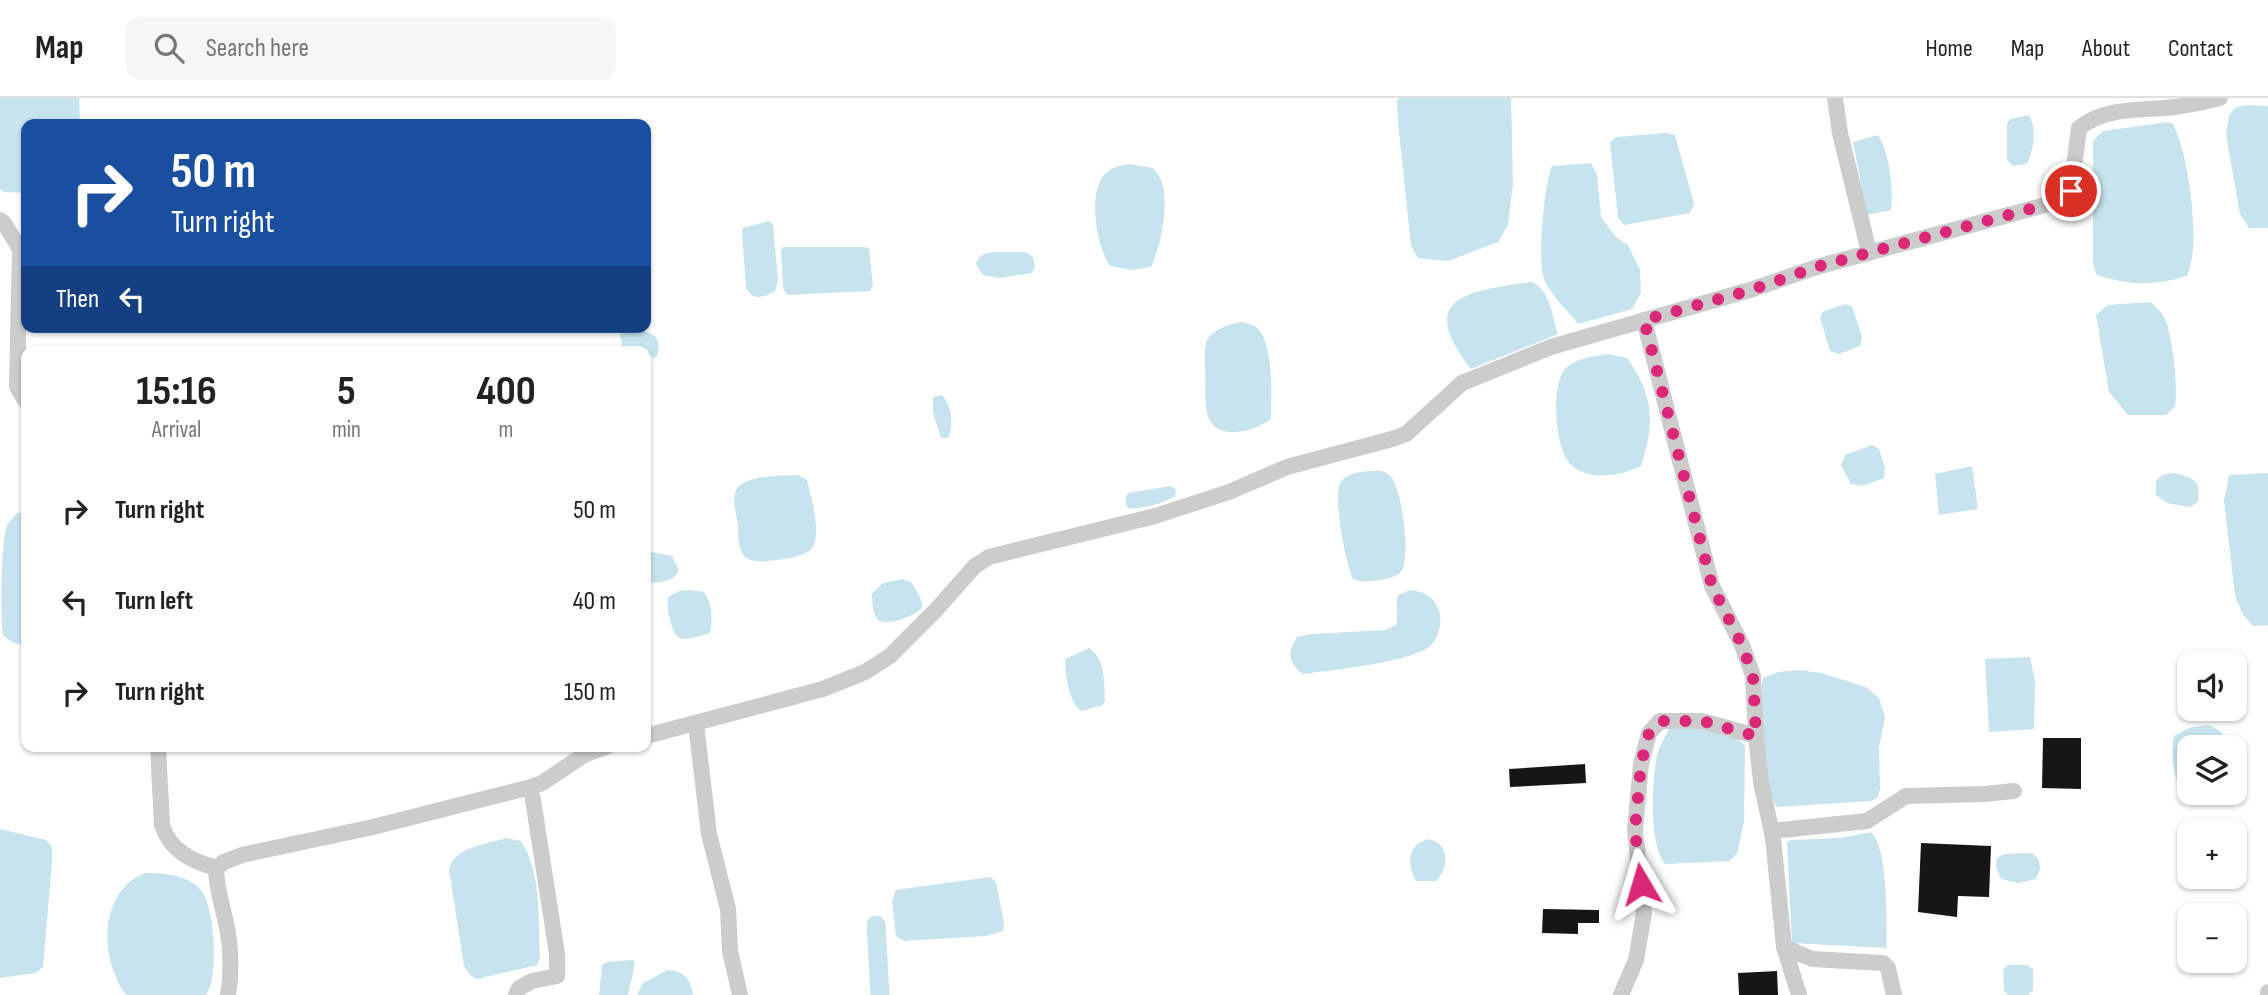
<!DOCTYPE html>
<html lang="en">
<head>
<meta charset="utf-8">
<style>
	:root { --surface:#fff; --page:#f6f6f6; --text:#222; --muted:#767676; --line:#e0e0e0 }
	body { margin:0; font-family:"Sofia Sans Condensed",sans-serif; background:var(--page); color:var(--text); height:100vh; display:flex; flex-direction:column; font-size:26px; white-space:nowrap }
	* { box-sizing:border-box; margin:0 }
	p { font-size:23px; color:var(--muted) }
	.icon { flex:none; width:38px; height:38px; fill:none; stroke:currentColor; stroke-width:2; stroke-linecap:round; stroke-linejoin:round }
	.map { position:relative; flex:1; overflow:hidden }
	.details { position:absolute; left:21px; top:248px; width:630px; height:406px; display:flex; flex-direction:column; background:var(--surface); border-radius:14px; box-shadow:0 2px 5px #0004 }
	.details>* { flex:none }
	.top-card { position:absolute; left:21px; top:21px; width:630px; height:214px; border-radius:14px; box-shadow:0 2px 5px #0004; background:#1a4fa0; color:#fff; overflow:hidden }
	.tools { position:absolute; left:2177px; top:553px; display:grid; gap:14px }
	.tools a { display:grid; place-items:center; width:70px; height:70px; border-radius:14px; background:var(--surface); box-shadow:0 2px 5px #0004; font-size:35px }
	.pin { position:absolute; display:grid; place-items:center; width:60px; height:60px; color:#fff; margin:-30px; border:4px solid #fff; border-radius:50%; box-shadow:0 2px 7px #0007 }
	.me { position:absolute; width:77px; margin:-38px; rotate:353deg; stroke-linejoin:round; filter:drop-shadow(0 0 5px #0008) }
	.turn { display:flex; align-items:center; gap:24px; height:147px; padding:0 35px; font-size:32px }
	.turn .icon { width:91px; height:91px; stroke-width:2.5 }
	.turn b { display:block; font-size:49px; line-height:60px }
	.then { display:flex; align-items:center; height:66px; padding:0 35px; background:#0003; gap:14px; font-size:26px }
	.eta { display:flex; justify-content:space-evenly; align-items:center; height:119px; text-align:center }
	.eta b { font-size:42px; font-weight:700; line-height:49px }
	ul { padding:0; list-style:none }
	li { display:flex; align-items:center; gap:21px; height:91px; padding:0 35px }
	li div { flex:1 }
	li b { display:block; font-size:26px }
	li em { font-style:normal }
	header { display:flex; align-items:center; gap:42px; box-sizing:border-box; height:98px; padding:0 35px; background:var(--surface); border-bottom:2px solid var(--line) }
	header strong { font-size:33px }
	nav { display:flex; gap:38px; margin-inline-start:auto; font-size:24px }
	.search { width:490px; height:63px; background:var(--page); display:flex; align-items:center; gap:18px; box-sizing:border-box; padding:0 24px; border-radius:14px; color:var(--muted); font-size:26px }
	.map>svg:first-child { display:block }
	.water { fill:#c7e4ee }
	.lines { fill:none; stroke-linecap:round; stroke-linejoin:round }
	.canal { stroke:#c7e4ee; stroke-width:19 }
	.building { fill:#161616 }
	.minor { stroke:#ccc; stroke-width:16 }
	.route { stroke:#db2777; stroke-width:12; stroke-dasharray:0 21.6 }
</style>
</head>
<body>
<header>
<strong>Map</strong>
<div class="search"><svg class="icon" aria-label="search" viewBox="0 0 24 24"><circle cx="10" cy="10" r="6"/><path d="M15 15l6 6"/></svg>Search here</div>
<nav><a>Home</a><a>Map</a><a>About</a><a>Contact</a></nav>
</header>
<div class="map">
<svg width="2268" height="897" viewBox="0 0 2268 897">
	<rect width="100%" height="100%" fill="#fff"/>
	<path class="water" d="M0 0H79L80 26H26V95L4 94 0 91Z
		M1399 0H1511L1513 86 1508 127 1498 144 1448 163 1418 160 1411 148 1398 24 1397 3Z
		M2245 7 2268 8V130H2249L2240 116 2226 37 2229 17 2235 10Z
		M2029 17C2037 31 2034 51 2027 66L2013 68 2007 62V26L2010 21Z
		M2168 24 2173 26C2188 57 2195 115 2193 150 2193 159 2189 169 2188 177 2160 188 2124 188 2096 176L2093 165V43L2103 33Z
		M1666 35 1675 37 1694 106 1690 115 1624 127 1618 120 1610 44 1616 39Z
		M1878 37C1889 52 1894 93 1891 112L1867 117 1853 44Z
		M1591 65 1597 76 1601 119 1616 139 1628 147 1640 172 1641 195 1632 211 1578 226C1569 214 1546 192 1543 178 1538 158 1544 86 1552 68Z
		M1129 66 1153 70C1156 74 1160 79 1162 84 1169 107 1161 148 1151 169L1132 172 1110 168C1097 149 1087 97 1104 77 1111 69 1119 68 1129 66Z
		M770 123 773 127 778 182 775 193C764 199 753 204 746 190L742 134 743 130Z
		M783 149H865L869 151 873 187 870 193 787 197 783 190 781 153Z
		M996 154H1026L1033 159 1035 169 1032 175 999 180 983 177 976 166C980 155 986 155 996 154Z
		M1531 184C1549 189 1553 220 1558 236L1471 271C1414 198 1469 193 1531 184Z
		M2151 204C2155 208 2160 213 2163 217 2173 234 2178 288 2175 308L2166 317H2128L2109 294 2096 217 2108 207Z
		M1845 206 1852 208 1862 239 1860 248 1839 256 1830 253 1820 220 1822 214Z
		M1240 224C1246 225 1251 226 1256 229 1275 245 1271 298 1271 321 1256 333 1218 344 1208 319 1204 306 1206 288 1205 275 1205 265 1203 251 1207 242 1213 231 1229 227 1240 224Z
		M624 232C642 233 665 231 657 258L654 260 646 257V254H624L620 237Z
		M1608 256 1627 260C1654 297 1655 325 1641 368 1621 379 1581 384 1567 362 1555 343 1550 284 1567 269 1578 260 1594 258 1608 256Z
		M942 297C952 308 954 326 948 340H941L933 315V299Z
		M1872 347 1879 351 1885 370 1884 380 1863 388 1851 386 1841 367 1845 357Z
		M1972 368 1978 411 1939 417 1935 376Z
		M1382 373C1386 375 1389 376 1391 379 1402 391 1412 462 1400 475 1395 479 1386 481 1380 482 1370 483 1362 485 1353 481 1346 467 1332 396 1341 384 1349 372 1370 373 1382 373Z
		M2174 375C2194 380 2201 382 2198 404L2190 409 2167 405 2156 397V383L2162 377Z
		M2268 375V527L2253 528 2243 517 2235 498 2224 403 2229 377Z
		M798 377 807 382C811 397 822 437 812 450 805 459 787 460 777 462 768 463 751 465 745 459 738 452 738 437 738 428 737 418 732 404 735 395 740 376 782 378 798 377Z
		M1171 388 1176 392 1175 398C1161 407 1145 409 1129 411 1124 406 1125 401 1128 395Z
		M26 414V547C17 546 8 544 3 536 0 525 1 439 7 428 9 423 14 419 17 415Z
		M651 454 672 458 679 473C673 484 657 486 646 484V456Z
		M903 481 911 484C915 490 923 501 922 509 920 517 885 529 878 522 873 517 872 503 872 496L883 485Z
		M690 492 704 494C712 504 713 523 710 535 688 540 676 550 670 522 668 514 667 507 668 499L679 493Z
		M1410 492C1425 494 1433 498 1439 512 1443 524 1438 545 1426 551 1401 565 1333 572 1303 576 1288 565 1287 554 1297 539L1312 536 1385 532 1396 527C1399 517 1395 507 1398 497Z
		M1089 550C1106 561 1104 585 1105 603L1103 607 1081 613C1069 605 1065 576 1065 561Z
		M2030 559 2035 583 2034 631 1989 634 1985 561Z
		M1799 572 1821 575 1866 589 1879 600 1885 619 1879 650 1880 691 1878 699 1871 703 1778 709C1760 694 1762 609 1762 585L1763 580 1779 574Z
		M2208 627C2220 631 2226 637 2228 649H2189V695H2228L2227 699C2213 705 2198 702 2183 699 2174 680 2170 659 2174 638L2189 630Z
		M1688 629C1706 631 1734 633 1745 648L1744 724 1737 756 1729 763 1665 766C1648 744 1652 684 1657 657 1659 648 1665 640 1669 631Z
		M0 731 46 742 52 749V764L43 869 36 875 0 880Z
		M1871 734C1889 752 1886 823 1887 850L1792 845 1787 744 1791 742 1840 740Z
		M506 740 521 743C542 775 538 823 540 860L537 867 477 881 470 877 464 868 449 772C452 749 488 746 506 740Z
		M1429 741C1450 746 1449 770 1436 783H1416C1406 765 1408 746 1429 741Z
		M2032 755 2039 761 2040 771 2036 781 2018 785 2001 781 1996 769 1997 760 2004 756Z
		M145 775C163 775 187 776 201 792 215 808 219 880 206 897H127C120 891 118 883 114 874 100 840 107 789 145 775Z
		M990 779 996 784 1004 826 1003 833 986 838 904 843 896 838 892 803 896 792Z
		M633 862 635 865 628 897H599L602 867 607 864Z
		M2008 867H2027L2033 871V892L2028 897H2009L2004 893 2003 872Z
		M667 872C683 872 691 881 693 897H637L642 886Z"/>
	<g class="lines">
		<path class="canal" d="M876 827 880 897"/>
	</g>
	<path class="building" d="M2043 640H2081V691L2042 690Z
		M1585 666 1586 685 1510 689 1509 671Z
		M1921 745 1991 748 1989 799 1958 798 1957 819 1918 814Z
		M1543 811 1599 812V825H1578V836L1542 835Z
		M1777 873 1778 897H1739L1738 875Z"/>
	<g class="lines">
		<path class="minor" d="M1835 0 1840 35 1869 154
			M0 122 4 125 20 151 17 289 26 304
			M1644 222 1712 488 1742 547 1753 578 1756 638 1761 684 1773 740 1784 849 1799 897
			M696 626 709 736 728 811 730 853 740 897
			M646 638 823 591 865 574 890 558 935 513 975 468 989 459 1155 418 1229 394 1287 369 1392 341 1406 336 1462 285 1551 249 1750 192 1820 168 2060 103 2071 93 2079 30C2107 8 2142 13 2175 9 2190 7 2205 4 2220 0
			M158 649 162 727C170 753 192 763 216 770
			M1772 733 1867 723 1906 698 1985 696 2014 693
			M1784 849 1812 861 1883 865 1888 870 1894 897
			M228 897C232 875 231 847 226 825 222 806 216 789 216 770L224 764 242 757 373 729 531 689 542 685 584 657 606 649
			M516 897 519 890 532 883 557 878V856L531 689
			M1621 897 1636 862 1644 815 1635 732 1641 666 1649 635 1660 623H1702L1756 638
			M2268 897V894"/>
	</g>
	<g class="lines">
		<path class="route" d="M1641 786 1635 732 1641 666 1649 635 1660 623H1702L1756 638 1753 578 1742 547 1712 488 1644 222 1751 192 1820 168 2060 103 2071 93"/>
	</g>
</svg>
<div class="tools">
<a><svg class="icon" aria-label="sound" viewBox="0 0 24 24"><path d="M4 9h4l5-4v14l-5-4H4zM17 9q2 3 0 6"/></svg></a>
<a><svg class="icon" aria-label="layers" viewBox="0 0 24 24"><path d="M12 4l9 5-9 5-9-5zM3 14l9 5 9-5"/></svg></a>
<a>+</a>
<a>−</a>
</div>
<div class="pin" style="left:2071px;top:93px;background:#d93025"><svg class="icon" aria-label="arrive" viewBox="0 0 24 24"><path d="M6 21V4h12l-3 4 3 4H6"/></svg></div>
<svg class="me" style="left:1641px;top:786px" viewBox="-20 -20 40 40"><path d="M0-17L14 15 0 8-14 15z" fill="#db2777" stroke="#fff" stroke-width="4"/></svg>
<div class="top-card">
<div class="turn"><svg class="icon" aria-label="right" viewBox="0 0 24 24"><path d="M7 20v-9h11M14 6l5 5-5 5"/></svg><div><b>50 m</b>Turn right</div></div>
<div class="then">Then<svg class="icon" aria-label="left" viewBox="0 0 24 24"><path d="M17 20v-9H6M10 6l-5 5 5 5"/></svg></div>
</div>
<section class="details">
<div class="eta">
<div><b>15:16</b><p>Arrival</p></div>
<div><b>5</b><p>min</p></div>
<div><b>400</b><p>m</p></div>
</div>
<ul>
<li><svg class="icon" aria-label="right" viewBox="0 0 24 24"><path d="M7 20v-9h11M14 6l5 5-5 5"/></svg><div><b>Turn right</b></div><em>50 m</em></li>
<li><svg class="icon" aria-label="left" viewBox="0 0 24 24"><path d="M17 20v-9H6M10 6l-5 5 5 5"/></svg><div><b>Turn left</b></div><em>40 m</em></li>
<li><svg class="icon" aria-label="right" viewBox="0 0 24 24"><path d="M7 20v-9h11M14 6l5 5-5 5"/></svg><div><b>Turn right</b></div><em>150 m</em></li>
</ul>
</section>
</div>
</body>
</html>
